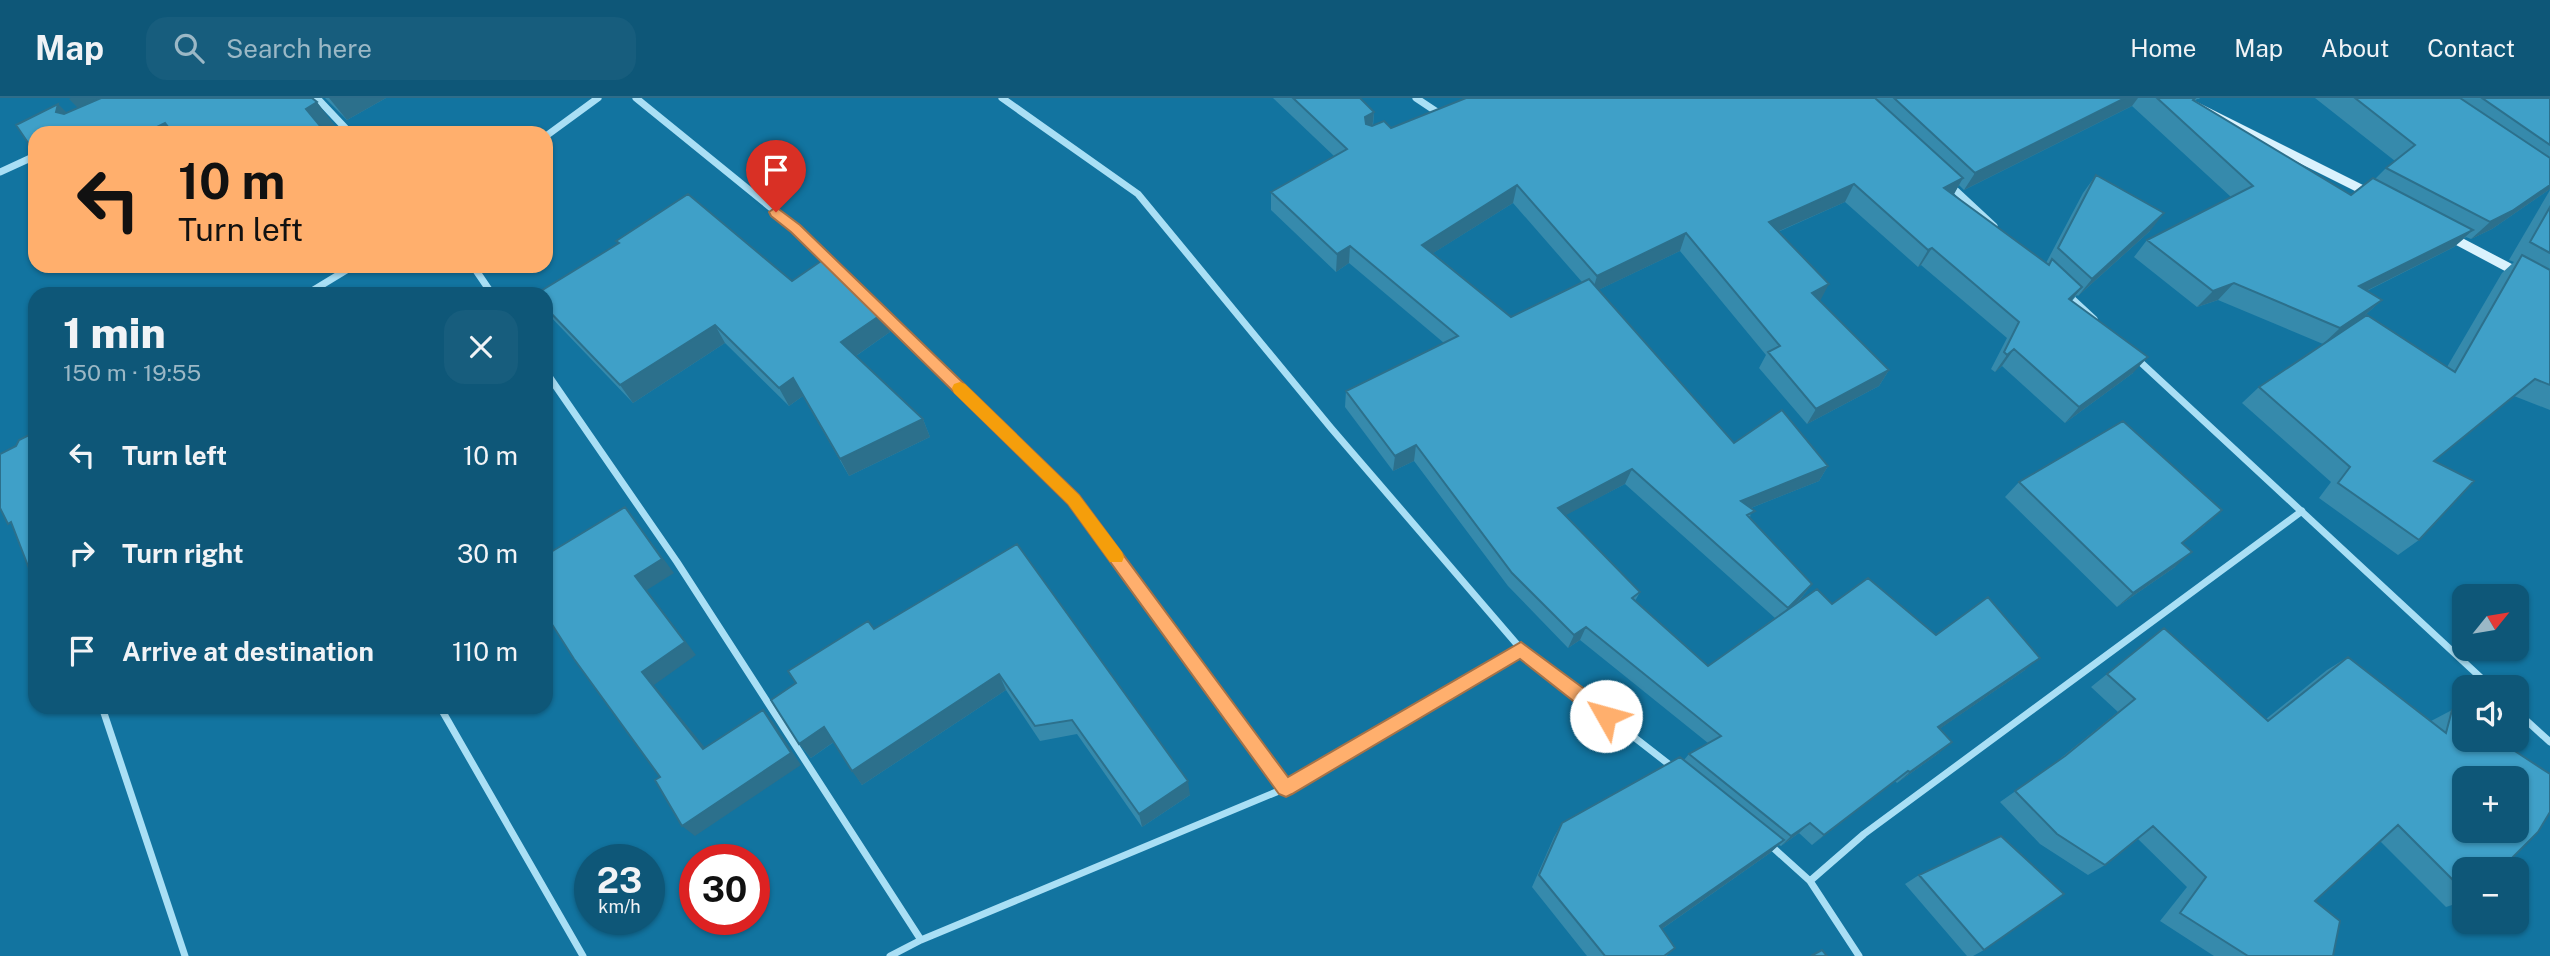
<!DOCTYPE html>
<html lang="en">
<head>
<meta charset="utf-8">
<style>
	:root { --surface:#0e5778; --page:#175d7d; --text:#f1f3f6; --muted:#9bb8c6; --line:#2e6d8a }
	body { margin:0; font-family:"Public Sans",sans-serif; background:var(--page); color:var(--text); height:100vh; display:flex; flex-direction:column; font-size:26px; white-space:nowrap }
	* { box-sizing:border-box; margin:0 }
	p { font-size:23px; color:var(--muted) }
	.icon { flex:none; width:38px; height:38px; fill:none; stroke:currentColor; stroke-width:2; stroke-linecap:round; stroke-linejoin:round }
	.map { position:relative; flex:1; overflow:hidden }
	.details { position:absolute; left:28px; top:189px; width:525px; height:427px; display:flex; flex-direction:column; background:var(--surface); border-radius:21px; box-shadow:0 2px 5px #0004 }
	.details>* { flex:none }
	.hud { position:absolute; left:28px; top:28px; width:525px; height:147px; border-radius:21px; box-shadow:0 2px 5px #0004; background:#ffaf6d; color:#111; overflow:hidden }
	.needle { width:46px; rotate:60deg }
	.tools { position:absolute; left:2452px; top:486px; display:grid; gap:14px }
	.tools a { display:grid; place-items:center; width:77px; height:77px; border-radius:14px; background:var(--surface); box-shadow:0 2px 5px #0004; font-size:35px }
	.speed { position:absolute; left:574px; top:746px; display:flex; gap:14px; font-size:35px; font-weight:700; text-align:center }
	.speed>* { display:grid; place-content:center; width:91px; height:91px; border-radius:50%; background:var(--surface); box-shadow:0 2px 5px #0004; line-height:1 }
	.speed small { font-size:18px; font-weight:400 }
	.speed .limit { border:10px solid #d22; background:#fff; color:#111 }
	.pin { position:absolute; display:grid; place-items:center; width:60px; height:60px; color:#fff; margin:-72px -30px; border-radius:50% 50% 50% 0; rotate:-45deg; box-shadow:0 0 7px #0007 }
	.pin .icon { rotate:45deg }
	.me { position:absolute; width:77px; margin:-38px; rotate:308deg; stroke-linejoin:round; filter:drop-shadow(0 0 5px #0008) }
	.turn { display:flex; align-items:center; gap:24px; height:147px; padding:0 35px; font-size:32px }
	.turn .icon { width:91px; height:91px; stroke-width:2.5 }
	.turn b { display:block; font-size:49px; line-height:60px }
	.round { display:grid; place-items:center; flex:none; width:74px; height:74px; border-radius:21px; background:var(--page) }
	.head { display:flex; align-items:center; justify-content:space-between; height:119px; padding:0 35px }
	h1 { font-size:42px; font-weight:800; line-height:52px }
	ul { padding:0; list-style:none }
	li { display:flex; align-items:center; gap:21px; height:98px; padding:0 35px }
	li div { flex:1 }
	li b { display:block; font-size:26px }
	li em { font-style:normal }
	header { display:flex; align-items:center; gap:42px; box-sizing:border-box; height:98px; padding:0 35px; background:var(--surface); border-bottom:2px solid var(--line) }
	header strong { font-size:33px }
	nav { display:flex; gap:38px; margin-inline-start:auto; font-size:24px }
	.search { width:490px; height:63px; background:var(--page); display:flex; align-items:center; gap:18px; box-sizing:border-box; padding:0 24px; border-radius:21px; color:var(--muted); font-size:26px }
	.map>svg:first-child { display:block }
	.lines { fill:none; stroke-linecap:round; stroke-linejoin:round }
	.street { stroke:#a9dff5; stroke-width:7 }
	.secondary { fill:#daf2fd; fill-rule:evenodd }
	.wall { fill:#368aac; fill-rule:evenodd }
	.shaded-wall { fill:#2c708c }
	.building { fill:#3fa0c8; stroke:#2c708c; stroke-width:2; fill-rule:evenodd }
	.route { fill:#ffaf6d; stroke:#a67247; stroke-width:2 }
	.slow { fill:#f59e0b }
</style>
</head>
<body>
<header>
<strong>Map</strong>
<div class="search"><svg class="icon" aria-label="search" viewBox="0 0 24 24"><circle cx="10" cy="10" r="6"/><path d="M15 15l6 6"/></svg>Search here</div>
<nav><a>Home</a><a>Map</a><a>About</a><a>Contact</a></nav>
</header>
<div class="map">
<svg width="2550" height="858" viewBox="0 0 2550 858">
	<rect width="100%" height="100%" fill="#1274a0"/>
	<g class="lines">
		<path class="street" d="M317 0 350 35
			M636 0 796 130 1073 401 1286 690
			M1416 0 1437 14
			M546 38 598 0
			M0 74 35 58
			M1951 88 1994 128
			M473 168 492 196
			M307 196 353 168
			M2067 196 2094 221
			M2136 260 2492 590
			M546 274 677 464 921 842
			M1521 551 1675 671
			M102 609 185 858
			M440 609 583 858
			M2516 613 2550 644
			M1769 746 1810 783 1864 736 2302 413
			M1810 783 1859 858
			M890 858 921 842 1286 690 1521 551 1331 330 1138 96 1002 0"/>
		<path class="secondary" d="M2173 0H2189L2379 95 2381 98 2379 101H2371L2175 3Z
			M2445 131 2550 186V197L2441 139 2439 136 2441 133Z"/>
	</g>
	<path class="wall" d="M325 0H386L347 22Z
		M1273 0H1360L1374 14 1373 28 1391 30 1466 0H2200L2199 1H2197L2195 3 2351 97 2375 81 2386 70 2395 63 2315 0H2550V91L2492 131 2471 141 2466 139 2454 149 2367 193 2382 202 2364 218 2323 246 2218 202 2197 209 2134 159 2147 142 2231 99 2132 8 1964 92 1959 87 1953 97 2046 165 2083 95 2096 77 2150 133 2078 198 2077 197 2072 203 2133 275 2065 325 2002 268 1995 274 1991 271 2007 240 1921 167 1918 169 1845 104 1778 134 1820 203 1889 272 1879 288 1807 326 1759 270 1766 257 1680 153 1598 192 1734 345 1828 368 1819 383 1751 410 1750 421 1812 486 1802 499 1793 508 1832 506 1936 537 2025 572 1939 631V655L1897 685 1895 683 1812 747 1799 735 1781 748 1779 747 1770 755 1662 831 1675 850 1666 858H1587L1532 789 1554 739 1562 725 1684 662 1689 656 1708 645 1580 542 1568 550 1508 488 1414 363 1393 373 1345 309 1346 293 1444 245 1349 165 1336 174 1271 112V94L1334 58ZM1513 105 1582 184 1511 219 1433 155ZM1625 386 1775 520 1708 568 1635 503 1640 494 1565 417Z
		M2550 92V312L2514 298 2434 363 2419 442 2398 457 2319 400 2331 384 2242 305 2259 289 2447 269 2502 175 2514 164 2509 162Z
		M616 143 792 183 882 216 890 234 856 258 923 321 930 339 849 378 803 298 789 308 725 245 633 305 546 214V196L618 146Z
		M2019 384 2205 427 2182 445 2175 469 2117 509 2005 399Z
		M1017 446 1190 697 1142 729 1077 636 1040 643 1006 592 862 687 834 644 811 660 799 646 796 585 874 531Z
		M2164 530 2266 621 2327 572 2348 559 2431 623 2452 612 2464 772V803L2446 809 2380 743 2315 803 2333 858H2214L2160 823 2187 789 2138 741 2105 767 2088 777 2040 746 2000 704 2051 668 2118 614 2091 589Z
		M1919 777 1984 852 1973 858H1967L1905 786Z"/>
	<path class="shaded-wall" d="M71 0H148L93 25 69 1Z
		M329 0H386L347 22Z
		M2125 0H2138L2132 8 1964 92 1975 75Z
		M317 4 336 29 325 35 306 11Z
		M58 6 82 30 56 14Z
		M1374 14 1372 32 1364 37 1365 19Z
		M165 25 175 35H145Z
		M1963 80 1953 98 1944 90Z
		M1854 86 1845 104 1761 141 1769 124Z
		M1517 87 1513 105 1419 164 1422 147Z
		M2550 87V91L2492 131 2471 141 2490 124Z
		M2164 115 2150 133 2078 198 2092 181Z
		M2473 132 2454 149 2342 205 2359 188Z
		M1686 135 1680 153 1592 195 1597 178Z
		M1350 148 1349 165 1336 174 1337 156Z
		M1932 150 1921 167 1918 169 1928 152Z
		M2234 185 2218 202 2197 209 2213 193Z
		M1829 186 1820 203 1812 195Z
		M2082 189 2069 206V201Z
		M2382 202 2364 218 2323 246 2340 230Z
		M882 216 890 234 850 262 841 244Z
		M715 227 725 245 633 305 620 287Z
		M2014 251 2002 268 1995 274 2007 257Z
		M2148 259 2133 275 2065 325 2079 309Z
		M1889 272 1879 288 1807 326 1816 311Z
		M793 280 803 298 789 308 779 290Z
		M923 321 930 339 849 378 840 361Z
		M1416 347 1414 363 1393 373 1395 358Z
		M1828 368 1819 383 1733 417 1741 403Z
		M1632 371 1625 386 1553 424 1558 410Z
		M625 409 674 475 647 492 696 557 654 587 715 662 703 651 642 574 635 478Z
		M2192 454 2175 469 2117 509 2133 495Z
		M1812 486 1802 499 1778 523 1788 510Z
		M1586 529 1580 542 1568 550 1574 537Z
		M2040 560 2025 572 1925 641 1938 629Z
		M999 576 1006 592 862 687 852 673Z
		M763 612 773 624 801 667 695 738 682 728Z
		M824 629 835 643 811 660 799 646Z
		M1952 644 1939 655 1897 685 1910 674Z
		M1908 673 1895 683 1812 747 1824 737Z
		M1188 683 1190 697 1142 729 1139 716Z
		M1810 725 1799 735 1781 748 1791 738Z
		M1784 742 1770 755 1649 840 1660 828Z"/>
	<path class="building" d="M101 0H312L317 4 306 11 326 35H173L165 25 145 35H35V55L16 27 58 6 56 14 64 16Z
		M1293 0H1360L1374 14 1365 19 1366 26 1372 28 1384 23 1391 30 1466 0H1875L1963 80 1944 90 2049 167 2052 161 2082 189 2069 201 2148 259 2079 309 2014 251 2007 257 2004 254 2019 224 1932 150 1928 152 1854 86 1769 124 1829 186 1812 195 1889 272 1816 311 1768 254 1780 248 1686 135 1597 178 1517 87 1422 147 1511 219 1589 181 1734 345 1782 312 1828 368 1741 403 1755 413 1747 417 1812 486 1788 510 1632 371 1558 410 1640 494 1632 500 1708 568 1817 491 1832 506 1868 480 1936 537 1988 499 2040 560 1938 629 1952 644 1910 674 1908 673 1824 737 1810 725 1791 738 1689 656 1721 638 1586 529 1574 537 1512 475 1416 347 1395 358 1346 293 1458 238 1350 148 1337 156 1271 94 1347 51Z
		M1894 0H2125L1975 75Z
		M2157 0H2195L2193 2 2351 97 2373 80 2473 132 2359 188 2382 202 2340 230 2234 185 2213 193 2147 142 2253 88Z
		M2355 0H2460L2550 60V87L2512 113 2490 124 2386 70 2415 47Z
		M2482 0H2550V47Z
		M2096 77 2164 115 2092 181 2058 150Z
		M688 96 792 183 824 161 882 216 841 244 923 321 840 361 793 280 779 290 715 227 620 287 546 210V196H536L619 145 616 143Z
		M2550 109V155L2530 144Z
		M2522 157 2550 172V287L2535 281 2434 363 2474 383 2419 442 2338 385 2350 369 2259 289 2367 217 2455 274Z
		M2123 323 2222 412 2182 445 2192 454 2133 495 2019 384Z
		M35 334V486L11 424 8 426 0 410V356L16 348 19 342Z
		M625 409 662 461 635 478 685 544 642 574 703 651 763 612 791 655 682 728 655 682 660 679 574 561 546 517V457Z
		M1017 446 1188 683 1139 716 1072 622 1035 628 999 576 852 673 824 629 799 646 771 602 796 585 788 573 868 523 874 531Z
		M2164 530 2268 623 2348 559 2446 635 2452 612 2464 620V642H2498L2550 676V714L2538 734 2500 772H2464V793L2398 727 2315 803 2340 823 2333 858H2248L2180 815 2206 779 2153 728 2105 767 2057 736 2015 693 2065 658 2135 601 2107 576ZM2464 681H2516V733H2464Z
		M1680 659 1784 742 1660 828 1675 850 1664 858H1605L1539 777 1562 725Z
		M2001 738 2064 796 1984 852 1919 777Z
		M1822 852 1827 858H1811Z"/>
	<path class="route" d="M776 109 800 127 1079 397 1288 679 1521 544 1613 612 1615 618 1613 624 1606 626 1600 624 1520 561 1292 696 1286 699 1279 696 1068 406 791 134 771 118 769 114Z"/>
	<path class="slow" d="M960 284 965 286 1079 397 1122 454 1124 459 1122 464H1110L1068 406 954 295 952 290 954 286Z"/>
</svg>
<div class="tools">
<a><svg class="needle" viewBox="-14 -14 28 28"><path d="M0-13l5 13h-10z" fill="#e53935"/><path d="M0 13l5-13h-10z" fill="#9bb8c6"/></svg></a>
<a><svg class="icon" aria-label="sound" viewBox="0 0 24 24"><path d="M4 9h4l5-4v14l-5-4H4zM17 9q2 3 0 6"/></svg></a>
<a>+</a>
<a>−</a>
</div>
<div class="speed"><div>23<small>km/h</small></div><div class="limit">30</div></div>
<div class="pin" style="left:776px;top:114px;background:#d93025"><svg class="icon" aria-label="arrive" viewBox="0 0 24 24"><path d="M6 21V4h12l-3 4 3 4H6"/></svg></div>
<svg class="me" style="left:1606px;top:618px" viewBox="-20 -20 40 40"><circle r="19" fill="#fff"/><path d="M0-13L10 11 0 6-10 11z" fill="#ffaf6d"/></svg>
<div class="hud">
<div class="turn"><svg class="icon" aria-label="left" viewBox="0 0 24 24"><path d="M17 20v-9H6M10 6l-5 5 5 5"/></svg><div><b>10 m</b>Turn left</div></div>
</div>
<section class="details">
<div class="head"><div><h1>1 min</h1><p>150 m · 19:55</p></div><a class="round"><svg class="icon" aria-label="close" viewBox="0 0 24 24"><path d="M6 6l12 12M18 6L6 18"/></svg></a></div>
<ul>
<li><svg class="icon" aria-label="left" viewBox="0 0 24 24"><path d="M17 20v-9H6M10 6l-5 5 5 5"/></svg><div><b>Turn left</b></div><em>10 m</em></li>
<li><svg class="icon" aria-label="right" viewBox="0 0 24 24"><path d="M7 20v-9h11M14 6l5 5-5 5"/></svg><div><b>Turn right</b></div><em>30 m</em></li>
<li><svg class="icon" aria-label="arrive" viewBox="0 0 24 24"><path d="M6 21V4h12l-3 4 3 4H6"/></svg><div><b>Arrive at destination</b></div><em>110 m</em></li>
</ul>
</section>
</div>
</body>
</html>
